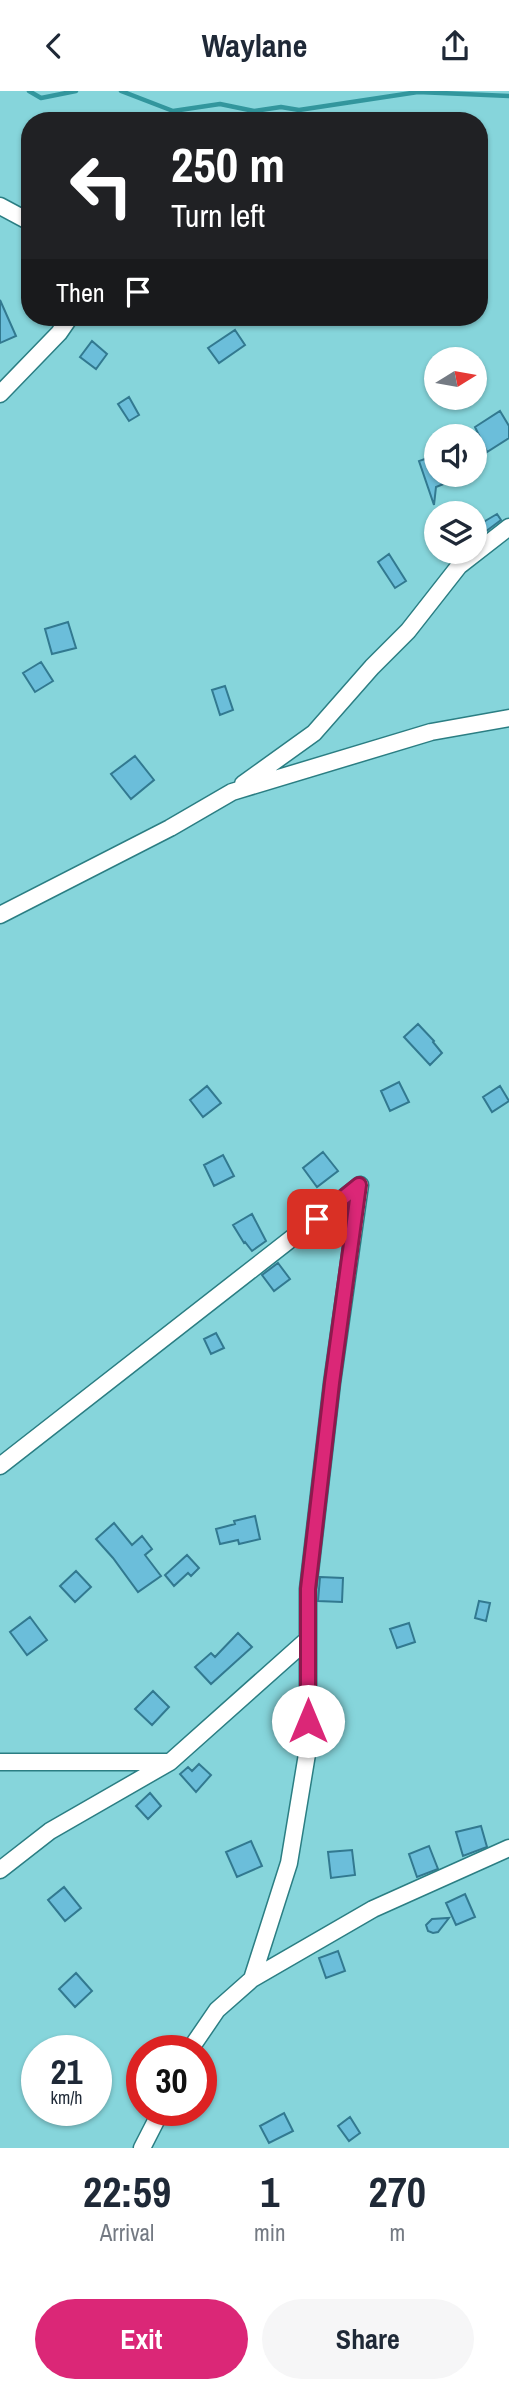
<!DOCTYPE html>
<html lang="en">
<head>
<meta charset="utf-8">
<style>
	:root { --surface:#fff; --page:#f6f6f7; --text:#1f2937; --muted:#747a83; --accent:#db2777 }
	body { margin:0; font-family:"Archivo Narrow",sans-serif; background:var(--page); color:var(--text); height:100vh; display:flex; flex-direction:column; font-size:26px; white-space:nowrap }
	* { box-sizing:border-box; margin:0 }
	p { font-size:23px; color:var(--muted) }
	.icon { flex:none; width:38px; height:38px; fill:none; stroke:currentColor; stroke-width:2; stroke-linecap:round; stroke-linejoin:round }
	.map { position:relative; height:2057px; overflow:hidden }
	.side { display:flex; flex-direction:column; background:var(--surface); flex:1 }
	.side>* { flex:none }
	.hud { position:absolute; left:21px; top:21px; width:467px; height:214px; border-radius:28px; box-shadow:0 2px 5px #0004; background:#202124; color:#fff; overflow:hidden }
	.needle { width:46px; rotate:79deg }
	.tools { position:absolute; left:424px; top:256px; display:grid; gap:14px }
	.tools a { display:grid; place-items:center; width:63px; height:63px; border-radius:50%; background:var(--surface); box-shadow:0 2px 5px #0004; font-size:35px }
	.speed { position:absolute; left:21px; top:1944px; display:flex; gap:14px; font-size:35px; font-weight:700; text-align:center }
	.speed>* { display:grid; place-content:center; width:91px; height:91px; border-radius:50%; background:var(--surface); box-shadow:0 2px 5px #0004; line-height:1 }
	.speed small { font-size:18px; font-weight:400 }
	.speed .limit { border:10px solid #d22; background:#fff; color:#111 }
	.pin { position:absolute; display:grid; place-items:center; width:60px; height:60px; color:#fff; margin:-30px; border-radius:14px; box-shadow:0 4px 10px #0006 }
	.me { position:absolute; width:77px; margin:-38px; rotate:0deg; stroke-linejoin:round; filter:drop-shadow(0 0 5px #0008) }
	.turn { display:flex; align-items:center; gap:24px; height:147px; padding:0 35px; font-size:32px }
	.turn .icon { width:91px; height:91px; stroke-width:2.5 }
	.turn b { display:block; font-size:49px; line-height:60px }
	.then { display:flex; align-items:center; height:66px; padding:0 35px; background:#0003; gap:14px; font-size:26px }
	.eta { display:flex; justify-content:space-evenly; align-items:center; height:119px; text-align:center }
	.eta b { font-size:42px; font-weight:700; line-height:49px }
	.cta { display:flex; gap:14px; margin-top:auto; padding:14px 35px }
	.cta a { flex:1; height:80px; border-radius:42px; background:var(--accent); color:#fff; font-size:28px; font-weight:700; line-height:80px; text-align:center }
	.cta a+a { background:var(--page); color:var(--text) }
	header { display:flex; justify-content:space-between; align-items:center; height:91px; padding:0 35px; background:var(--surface); font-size:32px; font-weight:700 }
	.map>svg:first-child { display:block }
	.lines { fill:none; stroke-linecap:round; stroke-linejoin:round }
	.stream { stroke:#32969d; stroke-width:4.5 }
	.building { fill:#6bbeda; stroke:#327990; stroke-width:2 }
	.street-casing { stroke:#2b7e83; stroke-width:19 }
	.street { stroke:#fff; stroke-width:16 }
	.route-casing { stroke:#8e194d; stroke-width:18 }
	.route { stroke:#db2777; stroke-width:12 }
</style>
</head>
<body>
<header><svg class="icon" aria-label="back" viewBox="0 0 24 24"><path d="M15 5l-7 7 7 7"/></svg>Waylane<svg class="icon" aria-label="share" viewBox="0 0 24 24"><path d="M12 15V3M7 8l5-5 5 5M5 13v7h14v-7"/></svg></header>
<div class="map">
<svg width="509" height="2057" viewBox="0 0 509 2057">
	<rect width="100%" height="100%" fill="#86d5db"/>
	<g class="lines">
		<path class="stream" d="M29 0 41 7 76 0
			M121 0 173 20 220 13 254 20 281 16 299 19 418 1 509 5"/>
	</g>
	<path class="building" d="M0 209 16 245 0 252Z
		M235 239 245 254 219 272 208 257Z
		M92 250 107 263 96 278 80 266Z
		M129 306 139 324 129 330 118 313Z
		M500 320 509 335V347L487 361 475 336Z
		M436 364V383L466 384 436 396 434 414 419 370Z
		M497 423 501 429 485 441 480 433Z
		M389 463 406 490 395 497 378 471Z
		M68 531 76 557 52 563 45 538Z
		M41 571 53 590 35 601 23 582Z
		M225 595 233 619 220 624 212 599Z
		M135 665 154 689 131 708 111 683Z
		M418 933 434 950 433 951 442 962 430 974 404 946Z
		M399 991 409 1011 390 1020 381 1000Z
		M207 995 221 1012 203 1026 190 1009Z
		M500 995 509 1010 492 1021 483 1006Z
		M323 1061 338 1080 317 1096 303 1077Z
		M223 1064 234 1085 214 1095 204 1074Z
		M252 1123 266 1150 252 1160 245 1151 244 1152 233 1134Z
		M278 1172 290 1188 274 1200 262 1184Z
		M216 1242 224 1257 211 1263 204 1248Z
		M255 1425 260 1448 239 1453 238 1449 220 1453 216 1438 235 1433 234 1430Z
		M114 1432 132 1454 142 1445 152 1458 145 1464 161 1485 138 1501 113 1467 96 1448Z
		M187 1464 199 1477 191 1485 188 1482 174 1495 165 1484Z
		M76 1480 91 1496 75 1511 60 1495Z
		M320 1486 343 1487 342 1511 318 1510Z
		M479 1510 490 1512 486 1530 475 1527Z
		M30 1526 47 1549 27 1564 10 1541Z
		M409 1532 415 1551 397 1557 390 1538Z
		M238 1542 252 1556 211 1593 195 1576 211 1562 215 1566Z
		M153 1600 169 1616 152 1634 135 1618Z
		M199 1673 211 1684 196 1701 180 1683 188 1676 192 1680Z
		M150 1702 161 1715 148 1728 136 1715Z
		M481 1735 487 1756 463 1765 456 1741Z
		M251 1750 262 1775 237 1786 226 1761Z
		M429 1755 438 1778 417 1786 409 1763Z
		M352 1759 355 1784 331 1787 328 1761Z
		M64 1796 81 1817 65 1830 48 1809Z
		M465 1803 475 1826 456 1834 446 1812Z
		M449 1827 438 1841 433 1842 428 1840 426 1834 432 1828Z
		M338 1860 345 1880 326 1887 319 1867Z
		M76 1882 92 1900 75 1916 59 1898Z
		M284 2022 293 2040 269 2052 260 2035Z
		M350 2026 360 2042 349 2050 338 2035Z"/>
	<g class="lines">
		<g class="street-casing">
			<path id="street" d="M0 115 30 131
				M0 303 59 242 70 226
				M243 693 314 642 372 576 408 540 459 475 509 436
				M0 824 170 737 232 701 431 641 509 627
				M0 1375 360 1094
				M0 1671H168
				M0 1779 50 1740 170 1671 308 1548
				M252 1888 373 1818 509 1757
				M189 1960 217 1919 252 1888 289 1772 308 1657V1498L332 1292 360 1094
				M142 2057 161 2020"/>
		</g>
		<use href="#street" class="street"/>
	</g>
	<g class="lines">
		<g class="route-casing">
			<path id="route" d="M308 1630V1498L332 1292 359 1094 317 1128"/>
		</g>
		<use href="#route" class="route"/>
	</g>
</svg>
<div class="tools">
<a><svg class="needle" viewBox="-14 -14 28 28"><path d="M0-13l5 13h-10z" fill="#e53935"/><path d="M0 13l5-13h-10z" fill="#747a83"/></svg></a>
<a><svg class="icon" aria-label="sound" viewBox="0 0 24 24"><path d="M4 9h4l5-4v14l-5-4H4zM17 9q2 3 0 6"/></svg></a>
<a><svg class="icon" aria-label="layers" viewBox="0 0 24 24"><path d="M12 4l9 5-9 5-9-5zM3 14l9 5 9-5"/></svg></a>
</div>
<div class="speed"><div>21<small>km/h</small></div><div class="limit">30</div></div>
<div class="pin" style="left:317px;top:1128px;background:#d93025"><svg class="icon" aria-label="arrive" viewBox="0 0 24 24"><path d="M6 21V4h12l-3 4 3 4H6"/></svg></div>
<svg class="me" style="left:308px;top:1630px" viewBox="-20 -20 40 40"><circle r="19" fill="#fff"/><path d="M0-13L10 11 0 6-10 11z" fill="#db2777"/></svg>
<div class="hud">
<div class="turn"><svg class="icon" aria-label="left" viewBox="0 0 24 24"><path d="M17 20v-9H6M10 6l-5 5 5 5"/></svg><div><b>250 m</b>Turn left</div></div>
<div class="then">Then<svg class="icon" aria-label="arrive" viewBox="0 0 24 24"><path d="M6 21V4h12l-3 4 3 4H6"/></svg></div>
</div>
</div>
<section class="side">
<div class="eta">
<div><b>22:59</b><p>Arrival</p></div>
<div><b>1</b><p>min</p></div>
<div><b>270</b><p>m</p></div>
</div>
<div class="cta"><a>Exit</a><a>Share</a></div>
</section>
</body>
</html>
